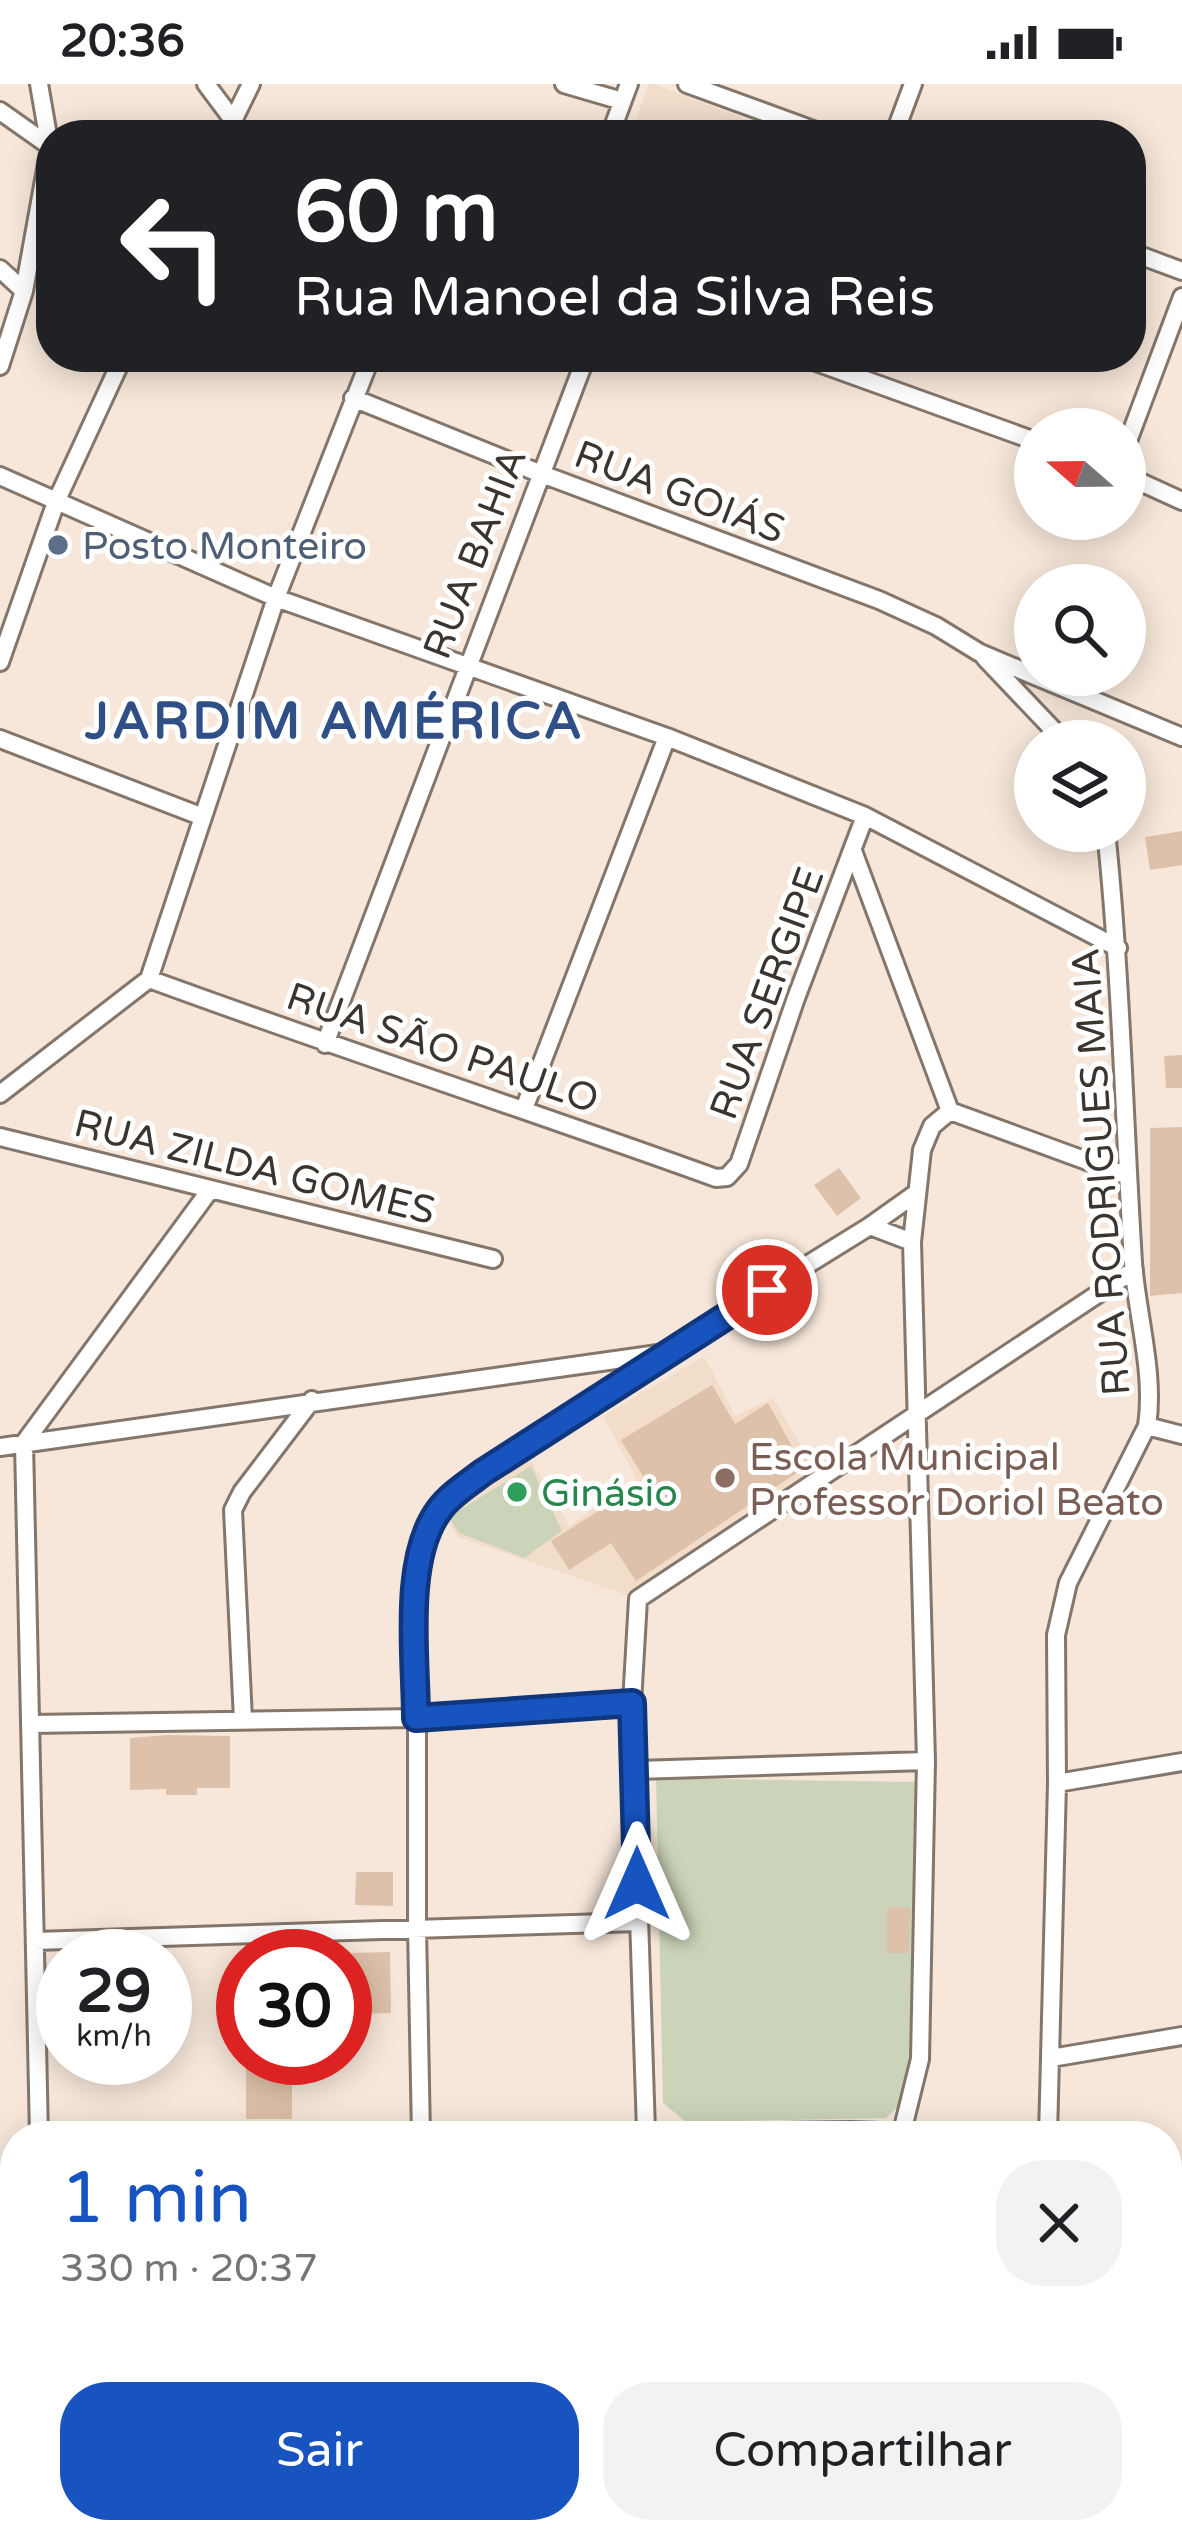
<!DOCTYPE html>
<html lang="pt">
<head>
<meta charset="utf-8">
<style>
	:root { --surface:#fff; --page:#f2f2f2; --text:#202124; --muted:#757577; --accent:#1854c0 }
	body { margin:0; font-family:"Varela Round",sans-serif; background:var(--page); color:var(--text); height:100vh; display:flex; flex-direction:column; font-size:45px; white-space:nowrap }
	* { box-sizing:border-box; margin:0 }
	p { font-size:39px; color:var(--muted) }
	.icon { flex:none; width:66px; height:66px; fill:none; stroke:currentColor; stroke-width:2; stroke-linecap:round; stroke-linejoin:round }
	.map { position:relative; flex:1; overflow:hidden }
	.side { position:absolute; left:0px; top:2037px; width:1182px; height:423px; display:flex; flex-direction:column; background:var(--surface); border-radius:48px 48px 0 0; box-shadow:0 6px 30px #0003 }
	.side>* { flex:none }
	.guide { position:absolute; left:36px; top:36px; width:1110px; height:252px; border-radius:48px; box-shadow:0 6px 30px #0003; background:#202124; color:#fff; overflow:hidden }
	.needle { width:78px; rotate:290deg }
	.controls { position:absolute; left:1014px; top:324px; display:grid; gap:24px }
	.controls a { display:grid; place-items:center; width:132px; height:132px; border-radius:50%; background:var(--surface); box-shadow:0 6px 30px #0003; font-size:60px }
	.speed { position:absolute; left:36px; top:1845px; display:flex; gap:24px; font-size:60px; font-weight:700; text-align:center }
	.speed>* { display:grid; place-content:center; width:156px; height:156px; border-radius:50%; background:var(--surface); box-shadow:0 6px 30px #0003; line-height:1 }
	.speed small { font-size:30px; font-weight:400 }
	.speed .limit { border:18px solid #d22; background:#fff; color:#111 }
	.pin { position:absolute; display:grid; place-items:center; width:102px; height:102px; color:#fff; margin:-51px; border:6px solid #fff; border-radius:50%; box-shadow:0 3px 12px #0007 }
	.me { position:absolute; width:132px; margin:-66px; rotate:0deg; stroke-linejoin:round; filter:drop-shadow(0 0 9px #0008) }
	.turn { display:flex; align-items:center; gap:42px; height:252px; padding:0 60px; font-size:54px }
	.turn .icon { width:156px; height:156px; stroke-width:2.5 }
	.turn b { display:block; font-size:84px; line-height:102px }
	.round { display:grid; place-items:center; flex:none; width:126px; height:126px; border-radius:48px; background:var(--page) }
	.summary { display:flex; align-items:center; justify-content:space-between; height:204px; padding:0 60px }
	h1 { font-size:72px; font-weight:600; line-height:90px; color:var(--accent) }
	.cta { display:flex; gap:24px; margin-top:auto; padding:24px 60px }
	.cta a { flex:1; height:138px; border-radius:48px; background:var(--accent); color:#fff; font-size:48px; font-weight:600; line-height:138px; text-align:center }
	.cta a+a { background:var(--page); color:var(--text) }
	.status { display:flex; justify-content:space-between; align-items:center; height:84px; padding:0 60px; background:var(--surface); direction:ltr }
	.status svg { height:33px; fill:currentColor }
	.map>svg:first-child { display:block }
	.built { fill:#f2dcca }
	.green { fill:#cbd4b8 }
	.building { fill:#dec1aa }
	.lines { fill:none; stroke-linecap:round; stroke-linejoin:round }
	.lane-casing { stroke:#84766b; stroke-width:15 }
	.street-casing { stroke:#84766b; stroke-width:22 }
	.secondary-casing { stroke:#84766b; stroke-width:30 }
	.lane { stroke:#fff; stroke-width:9 }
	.street { stroke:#fff; stroke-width:16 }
	.secondary { stroke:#fff; stroke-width:24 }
	.route-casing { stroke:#10377d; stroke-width:30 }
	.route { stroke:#1854c0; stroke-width:21 }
	.service-dot { fill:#5c6f8a; stroke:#fff; stroke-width:4.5 }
	.education-dot { fill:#8d6e63; stroke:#fff; stroke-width:4.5 }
	.leisure-dot { fill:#2e9e5b; stroke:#fff; stroke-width:4.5 }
	.labels { text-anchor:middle; stroke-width:10; stroke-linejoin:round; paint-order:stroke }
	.street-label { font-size:39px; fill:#3b3530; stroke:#fff }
	.service-label { font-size:39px; fill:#4e5e75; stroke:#fff; text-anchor:start }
	.education-label { font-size:39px; fill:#785e54; stroke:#fff; text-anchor:start }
	.leisure-label { font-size:39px; fill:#27864d; stroke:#fff; text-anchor:start }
	.district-label { font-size:51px; font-weight:bold; letter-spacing:3px; fill:#304f87; stroke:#fff }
</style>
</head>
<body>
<div class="status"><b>20:36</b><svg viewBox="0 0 49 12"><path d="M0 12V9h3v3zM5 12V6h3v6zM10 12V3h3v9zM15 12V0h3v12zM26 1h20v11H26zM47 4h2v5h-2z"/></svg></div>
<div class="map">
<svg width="1182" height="2458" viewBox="0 0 1182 2458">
	<rect width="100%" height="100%" fill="#f7e7da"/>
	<path class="built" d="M649 0H654L787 51H630Z
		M704 1272 735 1332 773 1314 818 1391 630 1512 458 1453 445 1432 530 1374 569 1442 637 1396 603 1332Z"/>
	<path class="green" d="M531 1382 562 1447 524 1474 459 1449 449 1433Z
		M656 1694 916 1698V1964L909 2012 886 2034 686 2038 663 2019Z"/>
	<path class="building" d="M1182 747V781L1150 786 1145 753Z
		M1182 971V1004H1166L1164 972Z
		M1182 1043V1209L1150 1212V1044Z
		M839 1084 861 1114 837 1132 814 1101Z
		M712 1301 735 1340 768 1319 804 1384 636 1497 611 1459 569 1486 551 1457 646 1397 621 1356Z
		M166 1651 230 1652V1704H197V1711H166V1705L130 1706V1654Z
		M356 1788H393V1822L355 1821Z
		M910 1823 909 1869H887V1824Z
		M390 1868 391 1929 354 1930 352 1869Z
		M246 1974H292V2035H246Z"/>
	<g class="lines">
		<g class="lane-casing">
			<path id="lane" d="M310 2445 314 2458"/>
		</g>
		<g class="street-casing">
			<path id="street" d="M206 0 233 36
				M564 0 622 17
				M687 0 827 51
				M0 27 51 63
				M226 51 251 0
				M610 51 629 0
				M894 51 913 0
				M1131 168 1182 187
				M0 185 24 207
				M802 273 1035 357
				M0 282 24 207 50 63 39 0
				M353 314 539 389 879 516 936 542 980 569 1182 653
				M1125 365 1182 213
				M1125 391 1182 417
				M0 392 276 514 667 653 865 732 1118 864
				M985 574 1064 657
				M0 578 56 418 123 273
				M0 655 203 733
				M853 767 950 1027 932 1042 922 1066 912 1158 926 1677 920 1975 901 2052
				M149 895C337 964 528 1026 716 1094L727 1093 739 1080 796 914 865 732
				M325 960 586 273
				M0 1010 149 895 276 514 371 273
				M524 1025 667 653
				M950 1027 1128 1092
				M0 1053 493 1175
				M870 1142 912 1158
				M1147 1342 1182 1351
				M0 1363 665 1269 870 1142 915 1110
				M243 1636 233 1426 242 1408 312 1316
				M31 1640 416 1634 632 1619
				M637 1686 926 1677
				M1057 1699 1182 1678
				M35 1857 638 1838
				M1051 1974 1182 1952
				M646 2047 632 1619 638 1515 1134 1186
				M39 2052 24 1359 210 1106
				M421 2052 417 1843V1478L425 1449 441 1423 482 1389 659 1273
				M506 2052 850 2047 1010 2052
				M1048 2052 1057 1699 1056 1551 1068 1499 1147 1342C1155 1289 1137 1232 1133 1178 1124 1034 1121 890 1106 747
				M0 2210 15 2216
				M1167 2213 1182 2211
				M150 2445 152 2458
				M482 2445 488 2458
				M885 2445 886 2458"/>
		</g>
		<g class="secondary-casing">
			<path id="secondary" d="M983 2458 1057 2454 1092 2458"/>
		</g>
		<use href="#lane" class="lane"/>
		<use href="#street" class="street"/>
		<use href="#secondary" class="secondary"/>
	</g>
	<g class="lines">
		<g class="route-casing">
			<path id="route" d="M637 1800 632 1619 416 1634C416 1575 402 1474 440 1425 450 1411 468 1400 482 1389L767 1206"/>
		</g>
		<use href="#route" class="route"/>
	</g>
	<circle class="service-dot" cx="58" cy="461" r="12"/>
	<circle class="education-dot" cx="725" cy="1394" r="12"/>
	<circle class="leisure-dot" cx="517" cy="1408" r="12"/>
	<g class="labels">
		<g class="street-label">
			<text transform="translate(680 407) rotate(21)" y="14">RUA GOIÁS</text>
			<text transform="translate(474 469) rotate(-69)" y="14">RUA BAHIA</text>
			<text transform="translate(766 909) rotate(-70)" y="14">RUA SERGIPE</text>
			<text transform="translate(443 963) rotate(19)" y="14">RUA SÃO PAULO</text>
			<text transform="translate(255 1082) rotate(14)" y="14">RUA ZILDA GOMES</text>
			<text transform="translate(1100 1088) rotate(-94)" y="14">RUA RODRIGUES MAIA</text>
		</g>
		<g class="service-label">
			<text x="82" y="475">Posto Monteiro</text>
		</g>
		<g class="education-label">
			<text x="749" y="1386">Escola Municipal<tspan x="749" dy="45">Professor Doriol Beato</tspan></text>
		</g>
		<g class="leisure-label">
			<text x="541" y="1422">Ginásio</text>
		</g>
		<g class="district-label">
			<text x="335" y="654">JARDIM AMÉRICA</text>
		</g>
	</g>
</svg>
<div class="controls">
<a><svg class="needle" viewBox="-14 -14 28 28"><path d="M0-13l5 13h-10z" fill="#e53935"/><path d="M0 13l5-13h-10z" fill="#757577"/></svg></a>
<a><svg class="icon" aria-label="search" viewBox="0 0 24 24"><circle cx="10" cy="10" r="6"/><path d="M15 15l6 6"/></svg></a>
<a><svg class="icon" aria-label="layers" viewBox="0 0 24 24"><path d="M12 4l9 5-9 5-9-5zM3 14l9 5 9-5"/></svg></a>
</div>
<div class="speed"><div>29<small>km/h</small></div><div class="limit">30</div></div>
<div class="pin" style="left:767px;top:1206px;background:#d93025"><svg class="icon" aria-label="arrive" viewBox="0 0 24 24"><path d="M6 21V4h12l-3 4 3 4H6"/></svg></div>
<svg class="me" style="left:637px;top:1800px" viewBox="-20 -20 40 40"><path d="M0-17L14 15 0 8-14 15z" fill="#1854c0" stroke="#fff" stroke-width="4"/></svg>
<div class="guide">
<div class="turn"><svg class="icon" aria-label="left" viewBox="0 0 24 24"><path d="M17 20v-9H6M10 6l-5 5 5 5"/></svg><div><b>60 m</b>Rua Manoel da Silva Reis</div></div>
</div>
<section class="side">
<div class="summary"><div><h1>1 min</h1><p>330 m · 20:37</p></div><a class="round"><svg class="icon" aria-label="close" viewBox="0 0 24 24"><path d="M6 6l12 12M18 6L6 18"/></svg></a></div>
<div class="cta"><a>Sair</a><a>Compartilhar</a></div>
</section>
</div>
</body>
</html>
